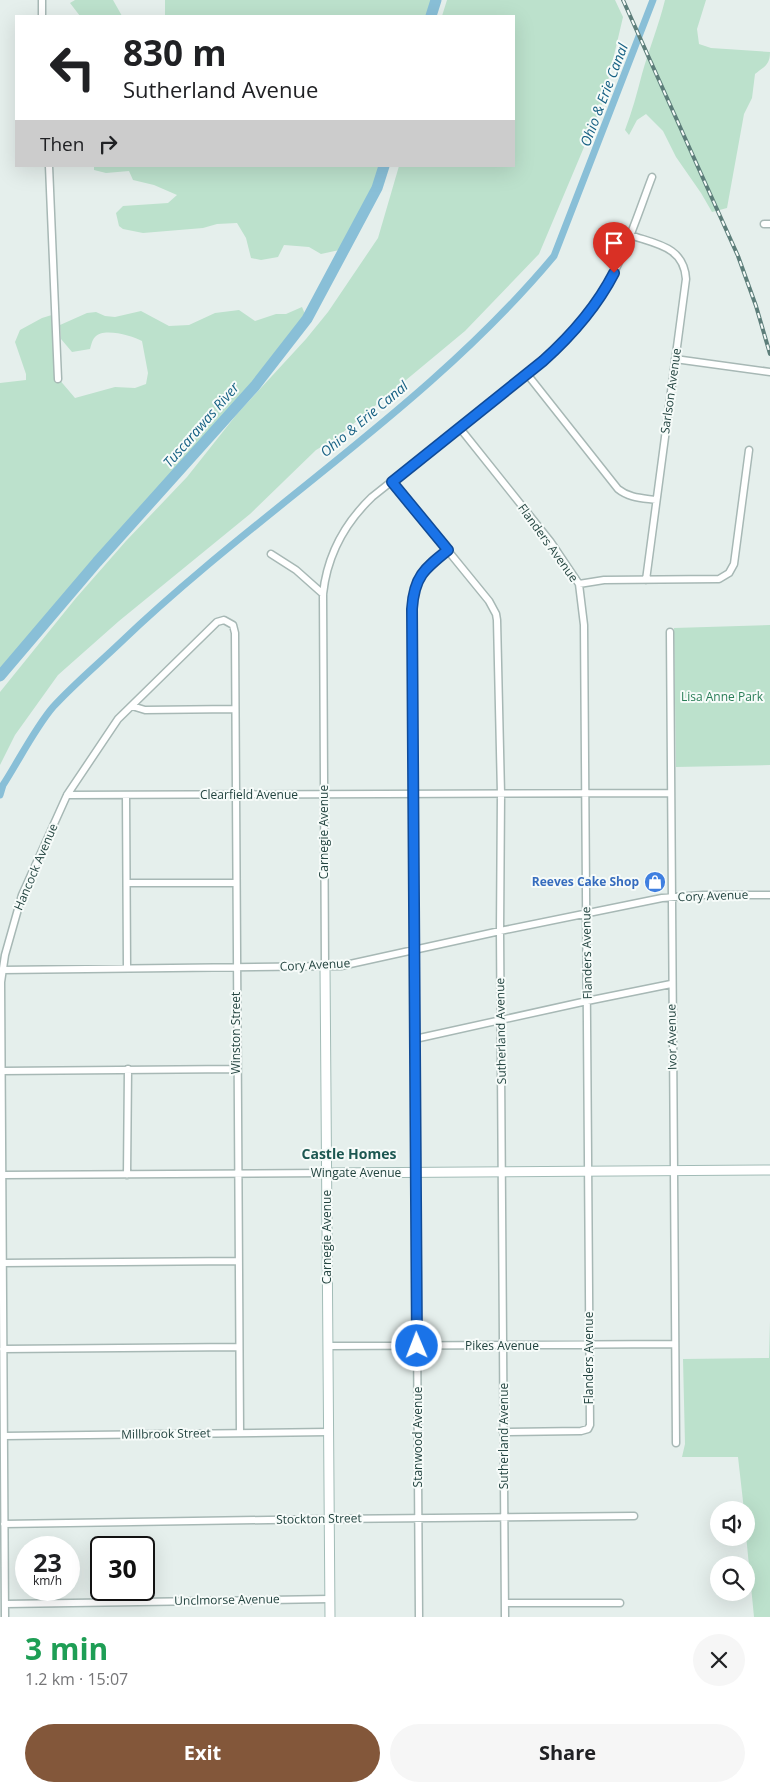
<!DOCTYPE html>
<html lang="en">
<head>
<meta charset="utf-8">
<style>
	:root { --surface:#fff; --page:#f6f6f6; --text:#202124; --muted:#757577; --accent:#83573a }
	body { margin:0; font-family:"Open Sans",sans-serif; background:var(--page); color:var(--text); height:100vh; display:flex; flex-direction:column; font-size:19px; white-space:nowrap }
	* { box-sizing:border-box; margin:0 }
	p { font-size:16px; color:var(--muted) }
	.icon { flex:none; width:28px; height:28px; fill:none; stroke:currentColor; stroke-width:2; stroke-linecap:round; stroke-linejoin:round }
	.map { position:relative; height:1617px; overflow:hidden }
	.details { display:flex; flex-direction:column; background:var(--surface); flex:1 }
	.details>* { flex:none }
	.guide { position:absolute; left:15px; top:15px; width:500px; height:152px; border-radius:0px; box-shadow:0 5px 20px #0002; background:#fff; color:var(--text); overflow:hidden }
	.fabs { position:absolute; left:710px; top:1501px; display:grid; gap:10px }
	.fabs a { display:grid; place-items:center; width:45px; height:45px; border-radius:50%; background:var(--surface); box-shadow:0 5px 20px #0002; font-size:25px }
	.speed { position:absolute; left:15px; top:1536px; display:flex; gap:10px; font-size:25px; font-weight:700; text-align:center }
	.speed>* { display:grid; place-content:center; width:65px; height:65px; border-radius:50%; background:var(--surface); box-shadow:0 5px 20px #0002; line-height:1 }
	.speed small { font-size:12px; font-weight:400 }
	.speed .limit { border:2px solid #111; border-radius:8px; background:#fff; color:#111 }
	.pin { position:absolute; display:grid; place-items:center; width:42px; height:42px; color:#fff; margin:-51px -21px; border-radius:50% 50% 50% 0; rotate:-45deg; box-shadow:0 0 5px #0007 }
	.pin .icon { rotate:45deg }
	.me { position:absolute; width:55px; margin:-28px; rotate:359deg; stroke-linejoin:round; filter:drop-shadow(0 0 4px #0008) }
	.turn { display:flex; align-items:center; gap:18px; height:105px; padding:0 25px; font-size:22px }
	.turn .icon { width:65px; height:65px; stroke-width:2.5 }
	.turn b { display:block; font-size:35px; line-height:42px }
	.then { display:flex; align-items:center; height:48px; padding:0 25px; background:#0003; gap:10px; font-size:19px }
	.round { display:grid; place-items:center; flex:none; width:52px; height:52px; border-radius:26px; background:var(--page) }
	.summary { display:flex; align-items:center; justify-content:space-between; height:85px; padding:0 25px }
	h1 { font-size:30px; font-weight:700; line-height:38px; color:#1e9e55 }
	.cta { display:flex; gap:10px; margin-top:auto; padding:10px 25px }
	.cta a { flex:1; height:58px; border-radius:30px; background:var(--accent); color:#fff; font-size:20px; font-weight:700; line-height:58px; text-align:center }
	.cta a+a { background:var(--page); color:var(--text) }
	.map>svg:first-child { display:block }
	.green { fill:#bce1cc }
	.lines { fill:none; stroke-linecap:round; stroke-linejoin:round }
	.canal { stroke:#89bfd7; stroke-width:7 }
	.river { stroke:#89bfd7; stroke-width:11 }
	.street-casing { stroke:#a7b8b5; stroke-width:9 }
	.secondary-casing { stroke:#a2bcb7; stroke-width:11 }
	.street { stroke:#fff; stroke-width:6 }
	.secondary { stroke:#fff; stroke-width:9 }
	.rail-casing { stroke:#5d7e7a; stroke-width:4 }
	.rail { stroke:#f6fbf9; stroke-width:2; stroke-dasharray:5.5; stroke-linecap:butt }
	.route-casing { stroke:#114b97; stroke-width:12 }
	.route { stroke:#1a73e8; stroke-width:9 }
	.labels { text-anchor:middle; stroke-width:4; stroke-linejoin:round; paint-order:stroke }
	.street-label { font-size:12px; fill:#22433f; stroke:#f6fbf9 }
	.park-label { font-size:12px; fill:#297d56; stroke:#f6fbf9 }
	.shop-label { font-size:12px; font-weight:bold; fill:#366cbe; stroke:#f6fbf9; text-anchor:end }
	.water-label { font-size:14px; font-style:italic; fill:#176184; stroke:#f6fbf9 }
	.neighbourhood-label { font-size:14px; font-weight:bold; fill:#1c5751; stroke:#f6fbf9 }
</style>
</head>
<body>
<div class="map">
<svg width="770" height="1617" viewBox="0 0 770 1617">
	<rect width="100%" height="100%" fill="#e5efec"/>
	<path class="green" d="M75 0H113L122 16H80L70 3Z
		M165 0H436L431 16H165Z
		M447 0H615L623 17 603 102 539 254 465 331 335 439 316 450 250 514 119 621 58 675 15 735 0 765V692L76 598 126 541 187 477 237 414 306 339 328 312 378 238 399 166H514V16H442Z
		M665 0H706L697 29 699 44 711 48 770 52C770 65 765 66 755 74L752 98 744 114 727 208 712 212 701 193 676 157 663 131 646 114 637 120 629 135 625 130C632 112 637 93 642 74 649 49 659 25 665 0Z
		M94 166H384L377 188 344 249 321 254 309 247 284 245 278 257 261 260 251 258 246 238 237 223 217 224 203 228 143 233 123 229 119 226 116 213 123 206 168 203 177 195 154 185 133 180 129 171 106 173 94 170Z
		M302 307 307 319 0 676V383L26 380V374L15 342 20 330 42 318 55 314 58 378 75 398 115 387 135 388 146 384 148 373 142 341C133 336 103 327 95 337 92 340 91 346 90 349L72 352 61 339 60 325 87 313 96 312 105 316 115 317 141 311 169 326 189 325 215 313 239 310 255 321 276 314H286Z
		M770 625V765L676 767 674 628Z
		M770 1321V1617H754L746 1535V1510H744L738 1457H682L685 1444 683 1359 769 1358Z"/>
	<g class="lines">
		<path class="canal" d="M0 795 3 785C18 762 35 728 53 707 73 685 98 664 120 643 260 509 429 406 554 256L653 0"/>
		<path class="river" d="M431 16 436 0
			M0 676 97 562 255 386 307 319 377 188 384 166"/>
		<g class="street-casing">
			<path id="street" d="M42 0V16
				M49 166 58 379
				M764 224H770
				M630 235C655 244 684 246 686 279L646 580
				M675 359 770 372
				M527 374 618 489C629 498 642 498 656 500
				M459 427 550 541 579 584 584 625 590 1425 588 1429 581 1431 503 1432
				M392 482 489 601 496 614 497 620 501 794 500 931 505 1617
				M271 554 296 570 323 594
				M579 584 604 580 719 579 729 573 734 564 749 450
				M670 632C672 902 672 1172 676 1443
				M132 706 145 710 235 709
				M67 795 671 793
				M126 795 127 968
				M127 883H236
				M325 966 323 594C327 556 345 523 372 497L543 361C557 348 571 336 583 321 618 279 633 227 652 177
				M2 970 341 966 500 931 662 898 703 895H770
				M415 1039 587 1001 671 984
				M2 1071 237 1069
				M3 1175 327 1173
				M127 1175 128 1069
				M3 1263 238 1261
				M328 1346 675 1344
				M3 1349 239 1347
				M4 1436 328 1432
				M4 1524 329 1519 634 1516
				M505 1603H620
				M5 1604 330 1599
				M5 1617 1 982 5 955 22 895 67 795 118 719 217 622 224 620 233 625 235 633 240 1433
				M419 1617 412 609C414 577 424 569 448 550"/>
		</g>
		<g class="secondary-casing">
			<path id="secondary" d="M325 966 330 1617
				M327 1173 770 1170"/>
		</g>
		<use href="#street" class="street"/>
		<use href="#secondary" class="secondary"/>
		<g class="rail-casing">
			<path id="rail" d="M623 0 738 256 756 306 770 354"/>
		</g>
		<use href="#rail" class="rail"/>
	</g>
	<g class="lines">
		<g class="route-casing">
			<path id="route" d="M417 1346 412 609C414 577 424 569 448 550L392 482 543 361C572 335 596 308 614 273"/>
		</g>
		<use href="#route" class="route"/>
	</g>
	<defs>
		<g id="shop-disc" transform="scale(1.125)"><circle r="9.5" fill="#3f7fe0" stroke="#f6fbf9"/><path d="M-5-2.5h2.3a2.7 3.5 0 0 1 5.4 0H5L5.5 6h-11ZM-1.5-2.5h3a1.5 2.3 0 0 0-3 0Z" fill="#fff"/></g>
	</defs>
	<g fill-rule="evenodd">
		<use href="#shop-disc" x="655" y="882"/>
	</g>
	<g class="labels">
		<g class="street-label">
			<text transform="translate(671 391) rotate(-82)" y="4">Sarlson Avenue</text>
			<text transform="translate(548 543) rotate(54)" y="4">Flanders Avenue</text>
			<text x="249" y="799">Clearfield Avenue</text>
			<text transform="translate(324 832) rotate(-90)" y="4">Carnegie Avenue</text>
			<text transform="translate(36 867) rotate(-67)" y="4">Hancock Avenue</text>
			<text transform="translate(713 896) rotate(-2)" y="4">Cory Avenue</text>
			<text transform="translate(587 953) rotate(-91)" y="4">Flanders Avenue</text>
			<text transform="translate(315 965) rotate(-3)" y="4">Cory Avenue</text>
			<text transform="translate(501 1031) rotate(-91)" y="4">Sutherland Avenue</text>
			<text transform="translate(236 1033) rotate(-90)" y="4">Winston Street</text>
			<text transform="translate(672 1037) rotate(-91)" y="4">Ivor Avenue</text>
			<text x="356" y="1177">Wingate Avenue</text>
			<text transform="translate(327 1237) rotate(-90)" y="4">Carnegie Avenue</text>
			<text x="502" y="1350">Pikes Avenue</text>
			<text transform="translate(589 1358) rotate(-90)" y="4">Flanders Avenue</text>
			<text transform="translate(166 1434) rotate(-1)" y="4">Millbrook Street</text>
			<text transform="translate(504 1436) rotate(-90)" y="4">Sutherland Avenue</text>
			<text transform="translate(418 1437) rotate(-90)" y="4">Stanwood Avenue</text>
			<text transform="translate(319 1519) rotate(-1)" y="4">Stockton Street</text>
			<text transform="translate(227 1600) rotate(-1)" y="4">Unclmorse Avenue</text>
		</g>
		<g class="park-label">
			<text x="722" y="701">Lisa Anne Park</text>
		</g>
		<g class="shop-label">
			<text x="639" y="886">Reeves Cake Shop</text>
		</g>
		<g class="water-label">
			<text transform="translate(604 95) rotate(-69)" y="5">Ohio &amp; Erie Canal</text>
			<text transform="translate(364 419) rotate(-40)" y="5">Ohio &amp; Erie Canal</text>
			<text transform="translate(201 425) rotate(-49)" y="5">Tuscarawas River</text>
		</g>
		<g class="neighbourhood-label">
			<text x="349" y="1159">Castle Homes</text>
		</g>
	</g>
</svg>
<div class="fabs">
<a><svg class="icon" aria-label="sound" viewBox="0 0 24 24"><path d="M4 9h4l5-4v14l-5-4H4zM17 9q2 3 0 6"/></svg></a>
<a><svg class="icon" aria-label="search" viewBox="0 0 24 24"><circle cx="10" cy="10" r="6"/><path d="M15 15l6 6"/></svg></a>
</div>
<div class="speed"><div>23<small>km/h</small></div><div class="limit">30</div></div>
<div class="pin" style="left:614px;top:273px;background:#d93025"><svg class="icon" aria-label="arrive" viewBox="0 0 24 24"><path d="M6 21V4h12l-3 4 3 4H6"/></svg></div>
<svg class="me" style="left:417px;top:1346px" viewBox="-20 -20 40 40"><circle r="17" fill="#1a73e8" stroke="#fff" stroke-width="3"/><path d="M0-11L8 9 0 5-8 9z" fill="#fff"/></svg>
<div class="guide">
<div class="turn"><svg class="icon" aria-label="left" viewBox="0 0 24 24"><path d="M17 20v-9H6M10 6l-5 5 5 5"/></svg><div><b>830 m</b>Sutherland Avenue</div></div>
<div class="then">Then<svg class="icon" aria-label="right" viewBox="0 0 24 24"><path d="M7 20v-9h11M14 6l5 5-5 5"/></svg></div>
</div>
</div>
<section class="details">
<div class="summary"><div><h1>3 min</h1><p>1.2 km · 15:07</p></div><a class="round"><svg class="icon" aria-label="close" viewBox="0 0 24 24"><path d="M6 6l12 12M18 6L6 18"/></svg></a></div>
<div class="cta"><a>Exit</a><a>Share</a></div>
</section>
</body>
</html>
